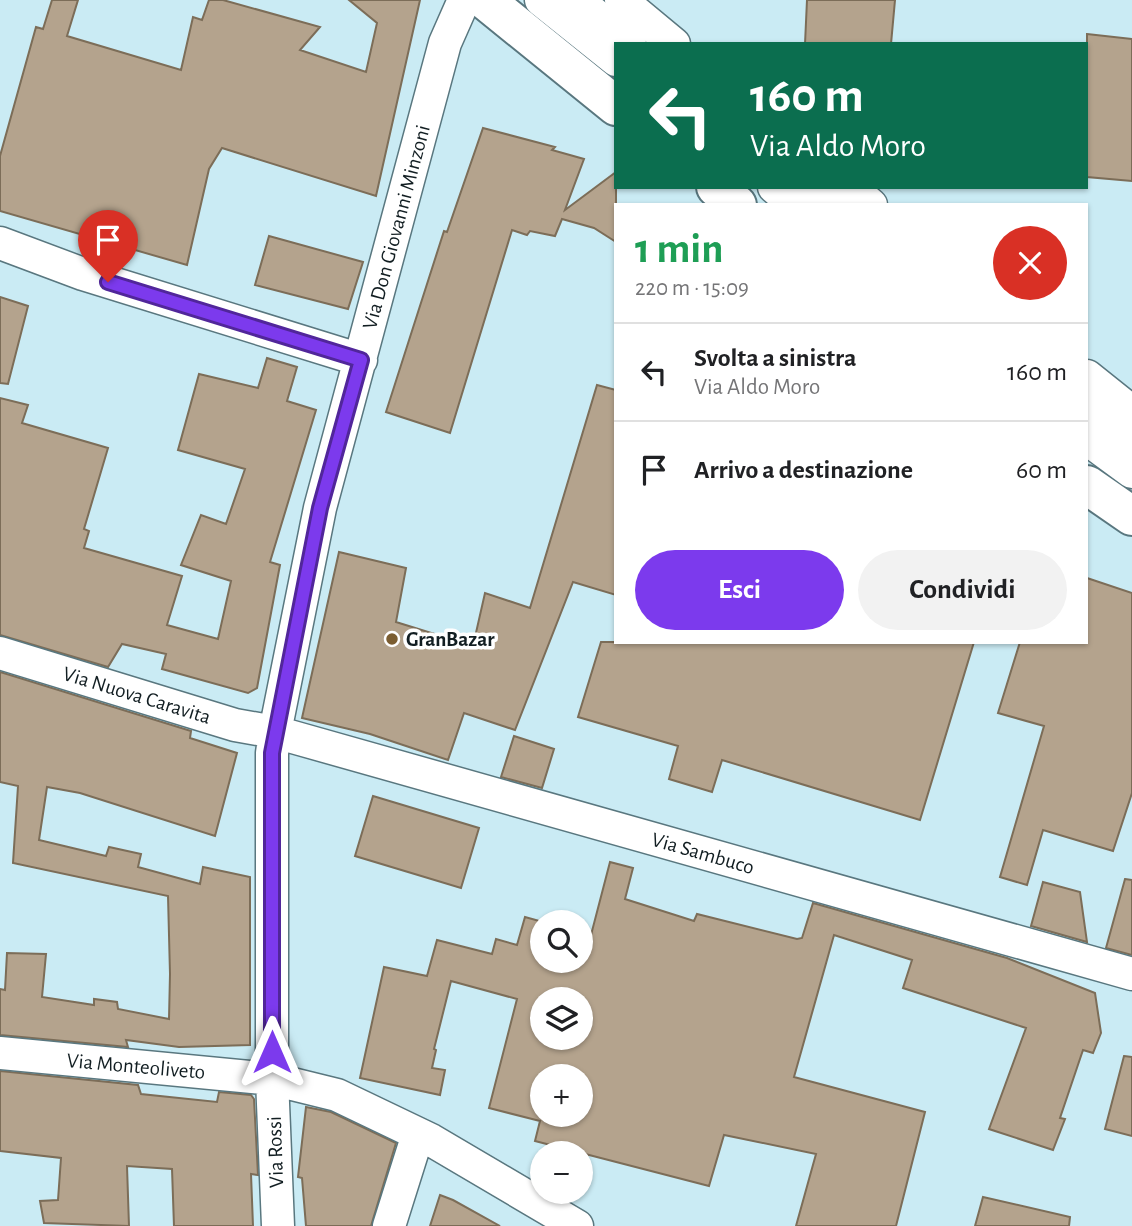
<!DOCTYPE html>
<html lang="it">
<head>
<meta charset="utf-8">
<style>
	:root { --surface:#fff; --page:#f2f2f2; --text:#202124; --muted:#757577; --line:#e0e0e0; --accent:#7c3aed }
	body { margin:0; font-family:"Alegreya Sans",sans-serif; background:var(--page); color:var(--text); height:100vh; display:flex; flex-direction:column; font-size:26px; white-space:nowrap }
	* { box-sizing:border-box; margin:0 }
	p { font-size:23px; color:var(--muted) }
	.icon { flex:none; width:38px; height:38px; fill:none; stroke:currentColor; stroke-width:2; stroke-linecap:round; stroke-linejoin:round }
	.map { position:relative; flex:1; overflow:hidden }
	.details { position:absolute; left:614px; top:203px; width:474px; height:441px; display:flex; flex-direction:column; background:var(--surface); border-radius:0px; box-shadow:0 2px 5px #0004 }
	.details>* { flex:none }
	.guide { position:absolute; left:614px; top:42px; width:474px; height:147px; border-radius:0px; box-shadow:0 2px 5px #0004; background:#0b6e4f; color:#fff; overflow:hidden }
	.controls { position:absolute; left:530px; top:910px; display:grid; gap:14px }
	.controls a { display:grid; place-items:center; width:63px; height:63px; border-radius:50%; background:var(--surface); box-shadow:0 2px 5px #0004; font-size:35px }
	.pin { position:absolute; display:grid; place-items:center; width:60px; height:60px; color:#fff; margin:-72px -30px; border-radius:50% 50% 50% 0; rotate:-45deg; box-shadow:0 0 7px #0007 }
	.pin .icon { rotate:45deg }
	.me { position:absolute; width:77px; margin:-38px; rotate:0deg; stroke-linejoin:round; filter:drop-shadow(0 0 5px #0008) }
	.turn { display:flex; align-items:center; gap:24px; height:147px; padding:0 21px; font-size:32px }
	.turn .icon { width:91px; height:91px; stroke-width:2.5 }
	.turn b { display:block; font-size:49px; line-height:60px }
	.round { display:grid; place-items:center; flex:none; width:74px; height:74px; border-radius:37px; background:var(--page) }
	.summary { display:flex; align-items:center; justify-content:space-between; height:119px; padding:0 21px }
	h1 { font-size:42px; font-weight:700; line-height:52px; color:#1e9e55 }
	.button { display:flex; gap:14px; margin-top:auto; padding:14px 21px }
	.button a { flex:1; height:80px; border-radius:42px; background:var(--accent); color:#fff; font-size:28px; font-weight:700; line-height:80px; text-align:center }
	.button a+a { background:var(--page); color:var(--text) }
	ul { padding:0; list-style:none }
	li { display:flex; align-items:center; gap:21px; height:98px; padding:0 21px; border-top:2px solid var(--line) }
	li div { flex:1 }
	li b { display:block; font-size:26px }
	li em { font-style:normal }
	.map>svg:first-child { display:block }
	.building { fill:#b4a38d; stroke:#7c6d58; stroke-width:2; fill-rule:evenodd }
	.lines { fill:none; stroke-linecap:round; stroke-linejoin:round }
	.minor-casing { stroke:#59777f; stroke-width:35 }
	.highway-casing { stroke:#59777f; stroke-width:42 }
	.minor { stroke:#fff; stroke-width:32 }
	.highway { stroke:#fff; stroke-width:38 }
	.route-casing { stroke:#51269a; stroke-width:18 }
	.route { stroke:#7c3aed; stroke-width:12 }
	.poi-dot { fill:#7b5d31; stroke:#fff; stroke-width:2.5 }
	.labels { text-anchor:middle; stroke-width:7; stroke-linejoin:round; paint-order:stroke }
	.street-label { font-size:21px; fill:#121e22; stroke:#fff }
	.poi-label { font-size:21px; font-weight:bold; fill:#121e22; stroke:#fff; text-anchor:start }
</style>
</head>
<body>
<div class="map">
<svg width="1132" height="1226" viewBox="0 0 1132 1226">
	<rect width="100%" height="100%" fill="#caebf4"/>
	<path class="building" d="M52 0H78L67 36 181 70 193 17 202 20 209 0H223L320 27 300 50 366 72 377 23 349 0H420L376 196 222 148 209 169 187 265 0 211V156L36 27 43 29Z
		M807 0H895L891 44H805Z
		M1087 34 1132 39V181L1087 177Z
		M483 128 555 147 552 150 584 159 565 210 616 172V242L594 228 562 219 555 236 530 231 527 235 512 230 450 433 386 412 444 231 447 232Z
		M269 236 363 262 348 309 255 285Z
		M0 297 28 306 8 384 0 383Z
		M267 358 297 367 287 401 316 410 270 562 280 565 257 688 248 693 162 669 166 654 122 644 108 667 0 635V398L28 405 22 423 108 448 84 529 89 531 84 548 182 576 167 625 218 639 231 581 181 565 201 515 226 524 245 469 178 450 199 374 258 388Z
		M597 385 616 390V595L573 582 515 730 464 713 448 760 370 734 302 718 339 552 406 568 396 622 473 646 485 593 530 608Z
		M1087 578 1132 593V793L1113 851 1043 830 1027 885 1000 877 1044 726 998 713 1020 642H1087Z
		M601 642H974L920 820 722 760 712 792 669 779 678 746 578 717Z
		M0 672 191 731 190 738 237 753 215 836 80 793 47 787 39 840 106 856 109 847 141 854 138 867 200 884 203 867 250 877V1045L179 1047 126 1040 128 1047 0 1035V989L5 990 7 953 46 954 42 997 94 1005V999L117 1002 118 1009 169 1019 170 974 168 896 13 863 18 786 0 782Z
		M514 736 554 749 542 788 501 777Z
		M373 796 479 828 461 888 355 856Z
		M610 862 633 868 625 899 694 921 697 914 797 939 802 938 813 903 1007 958 1095 993 1101 1033 1093 1053 1083 1050 1060 1118 1065 1119 1053 1150 989 1129 1026 1028 903 988 912 960 834 935 794 1077 925 1112 896 1226H796L816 1154 724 1135 709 1186 535 1141 540 1121 489 1108 517 999 451 981 434 1049 436 1050 432 1068 445 1070 440 1095 360 1078 384 967 427 976 437 940 492 954 496 939 517 945 525 917 543 922 542 961H581V932L591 935ZM542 999H581V1038H542ZM542 1076H581V1115H542Z
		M1125 879 1132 880V955L1106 948Z
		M1043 882 1080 892 1087 942 1031 926Z
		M1124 1056 1132 1057V1136L1105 1129Z
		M0 1071 138 1085 141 1094 217 1102 219 1092 251 1095 254 1099 258 1175 251 1174 253 1226H174L172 1169 127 1166 129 1226 44 1223 40 1201 58 1200 61 1158 0 1151Z
		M306 1107 331 1112 396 1143 371 1226H306L302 1178 298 1177Z
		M440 1195 453 1200 500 1226H430Z
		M983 1197 1070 1217 1069 1226H975Z"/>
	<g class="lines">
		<g class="minor-casing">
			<path id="minor" d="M541 0 616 60
				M621 0 674 44
				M774 187 795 205
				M850 187 871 205
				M0 243 83 274 361 360
				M1087 376 1132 412
				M1087 439 1132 472
				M0 653 235 725 275 732 1132 974
				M0 1053 272 1079 337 1095 431 1140 577 1226
				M278 1226 272 1079V753L275 732 320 508 445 43 464 0
				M389 1226 418 1134"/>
		</g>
		<g class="highway-casing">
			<path id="highway" d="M485 0 616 106
				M572 0 627 44
				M716 187 737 205
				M807 187 829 205
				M1087 411 1132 444
				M1087 485 1132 516"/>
		</g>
		<use href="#minor" class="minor"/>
		<use href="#highway" class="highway"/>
	</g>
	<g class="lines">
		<g class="route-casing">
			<path id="route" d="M108 282 361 360 320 508 272 753V1052"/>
		</g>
		<use href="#route" class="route"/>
	</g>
	<circle class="poi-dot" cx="392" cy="639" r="7"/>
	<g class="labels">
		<g class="street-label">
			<text transform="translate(396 227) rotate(-75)" y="7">Via Don Giovanni Minzoni</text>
			<text transform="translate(137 695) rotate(17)" y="7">Via Nuova Caravita</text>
			<text transform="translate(703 853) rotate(16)" y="7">Via Sambuco</text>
			<text transform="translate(136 1066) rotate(5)" y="7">Via Monteoliveto</text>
			<text transform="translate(275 1152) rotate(-92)" y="7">Via Rossi</text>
		</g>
		<g class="poi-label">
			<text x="406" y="646">GranBazar</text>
		</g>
	</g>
</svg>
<div class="controls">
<a><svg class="icon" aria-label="search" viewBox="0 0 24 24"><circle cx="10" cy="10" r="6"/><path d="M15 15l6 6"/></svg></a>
<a><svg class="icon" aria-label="layers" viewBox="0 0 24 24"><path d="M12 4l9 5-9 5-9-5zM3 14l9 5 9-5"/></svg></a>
<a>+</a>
<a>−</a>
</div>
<div class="pin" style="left:108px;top:282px;background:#d93025"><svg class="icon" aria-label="arrive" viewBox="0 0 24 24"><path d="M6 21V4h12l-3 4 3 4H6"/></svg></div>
<svg class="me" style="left:272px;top:1052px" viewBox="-20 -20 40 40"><path d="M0-17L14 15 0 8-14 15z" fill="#7c3aed" stroke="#fff" stroke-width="4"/></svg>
<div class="guide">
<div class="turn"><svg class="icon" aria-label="left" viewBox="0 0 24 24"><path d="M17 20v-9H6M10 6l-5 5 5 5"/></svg><div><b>160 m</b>Via Aldo Moro</div></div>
</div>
<section class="details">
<div class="summary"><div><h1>1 min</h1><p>220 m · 15:09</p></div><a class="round" style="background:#d93025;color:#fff"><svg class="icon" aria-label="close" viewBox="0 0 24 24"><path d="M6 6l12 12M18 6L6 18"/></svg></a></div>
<ul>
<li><svg class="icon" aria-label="left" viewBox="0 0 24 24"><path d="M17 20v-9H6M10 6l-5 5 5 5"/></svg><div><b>Svolta a sinistra</b><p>Via Aldo Moro</p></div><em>160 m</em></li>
<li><svg class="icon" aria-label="arrive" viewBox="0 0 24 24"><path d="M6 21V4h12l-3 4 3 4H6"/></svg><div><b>Arrivo a destinazione</b></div><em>60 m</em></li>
</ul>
<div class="button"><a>Esci</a><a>Condividi</a></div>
</section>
</div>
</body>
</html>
